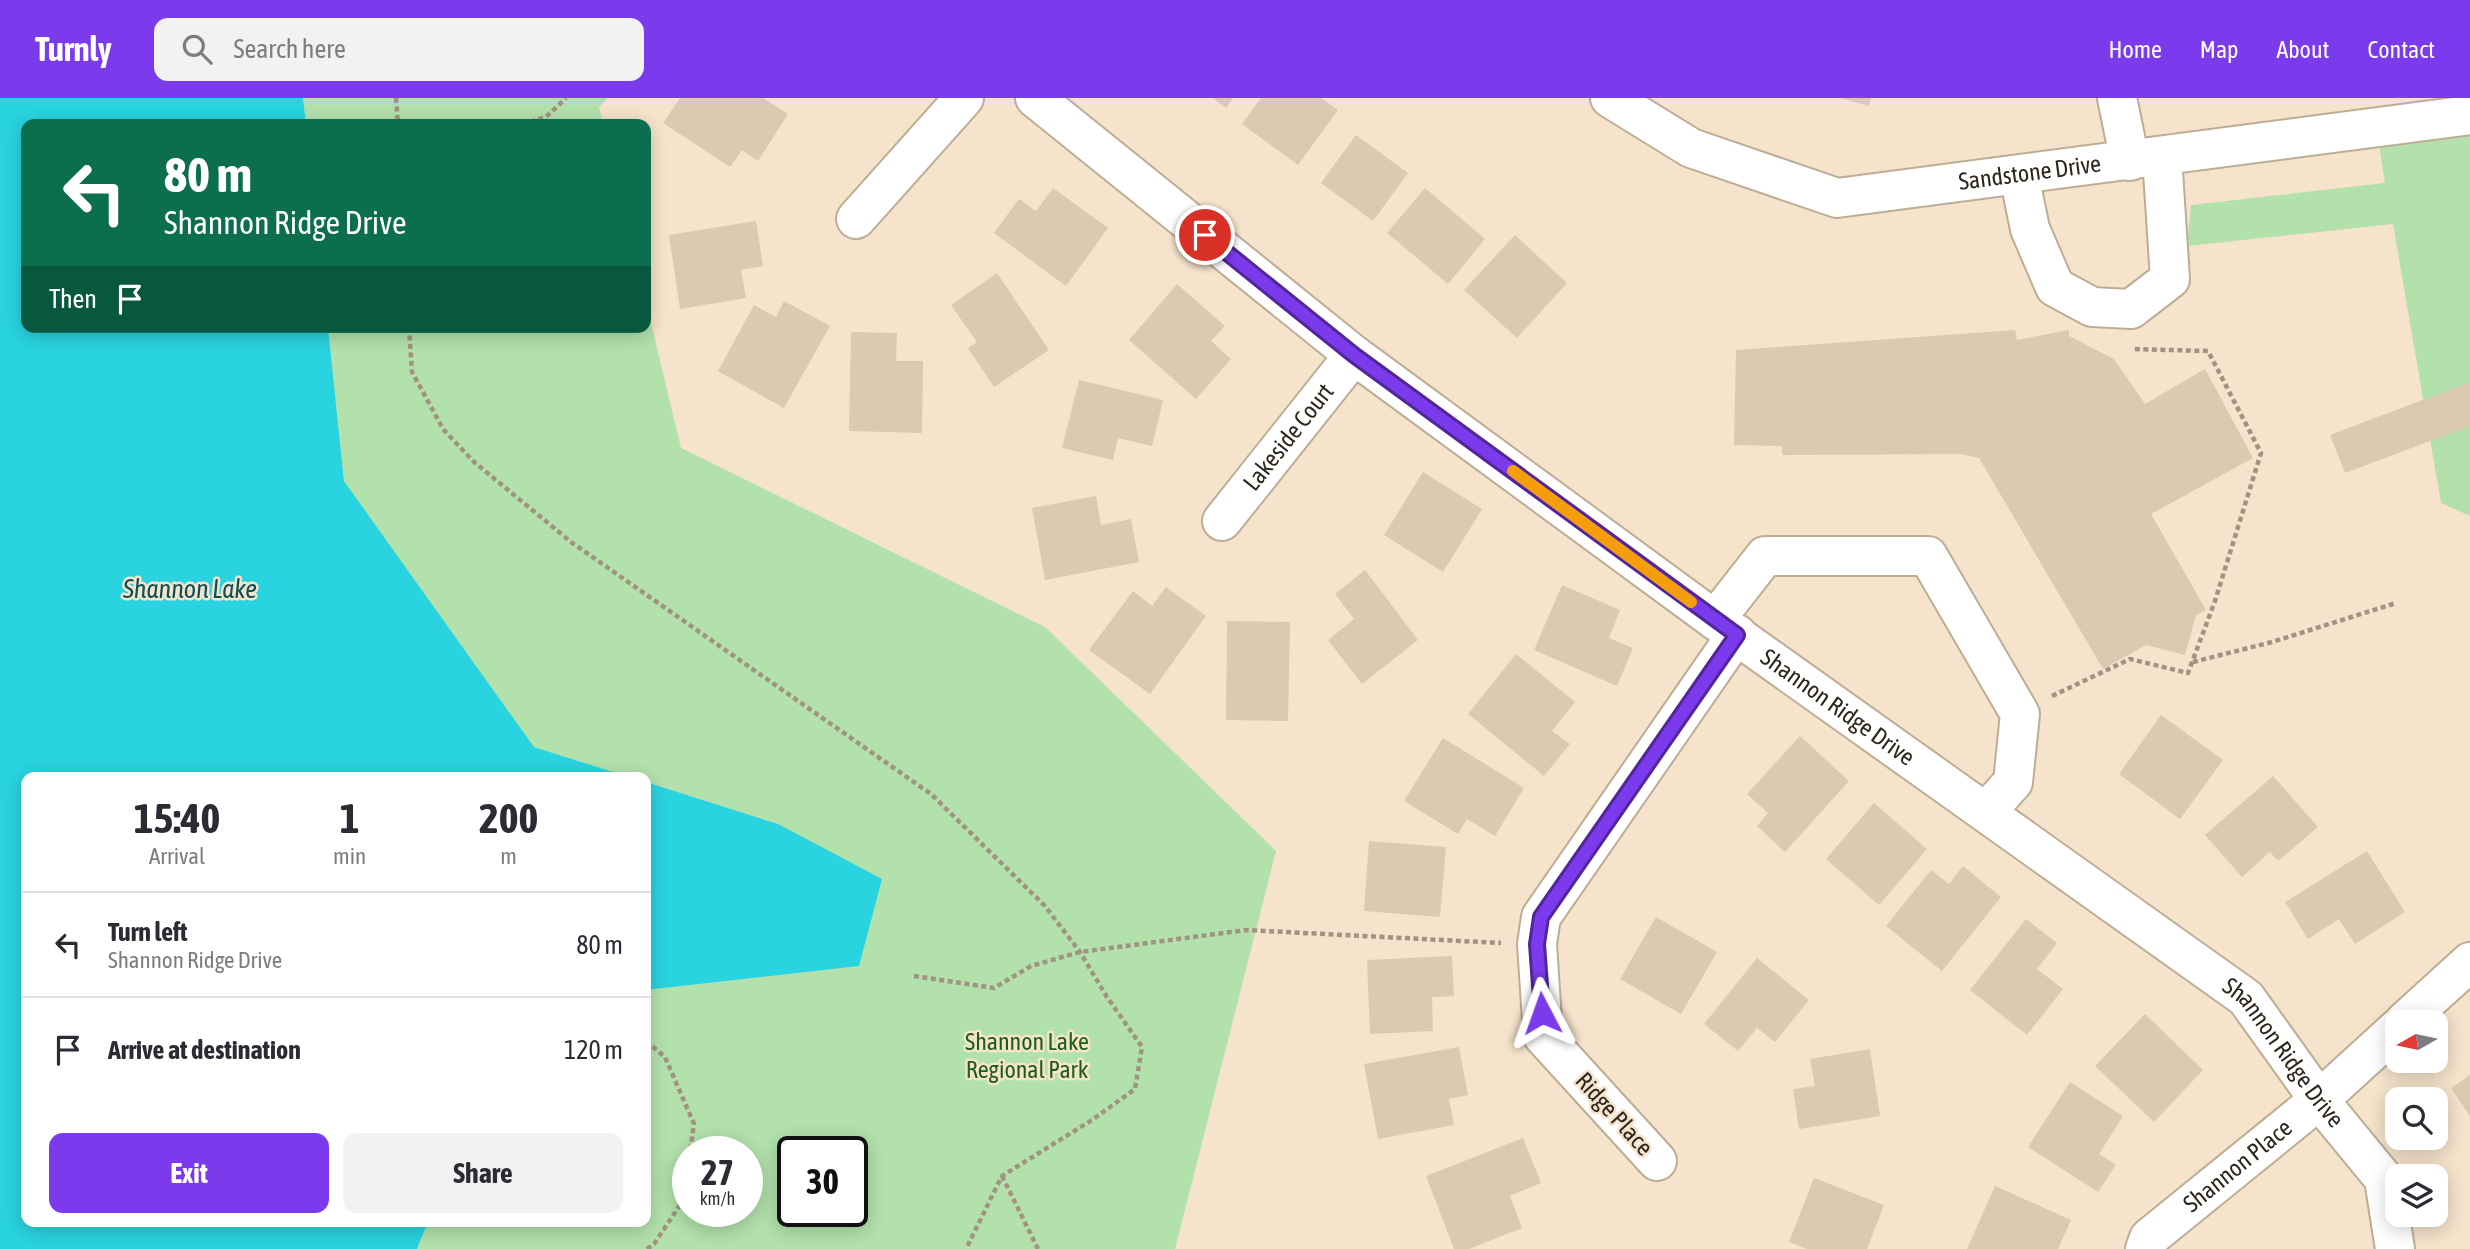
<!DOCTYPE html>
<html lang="en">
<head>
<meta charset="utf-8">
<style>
	:root { --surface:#fff; --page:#f2f2f3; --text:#2b2b33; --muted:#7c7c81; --line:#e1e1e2; --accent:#7c3aed }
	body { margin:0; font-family:"Asap Condensed",sans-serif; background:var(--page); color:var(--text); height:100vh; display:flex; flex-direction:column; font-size:26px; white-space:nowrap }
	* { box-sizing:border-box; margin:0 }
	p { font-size:23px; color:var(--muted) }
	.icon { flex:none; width:38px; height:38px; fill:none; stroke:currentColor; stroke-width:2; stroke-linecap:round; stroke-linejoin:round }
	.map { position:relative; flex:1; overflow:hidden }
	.panel { position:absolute; left:21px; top:674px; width:630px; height:455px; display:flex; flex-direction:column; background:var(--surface); border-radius:14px; box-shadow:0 4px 18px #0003 }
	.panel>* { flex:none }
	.banner { position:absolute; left:21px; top:21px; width:630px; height:214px; border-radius:14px; box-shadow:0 4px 18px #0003; background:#0b6e4f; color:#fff; overflow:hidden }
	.needle { width:46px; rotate:261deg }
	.fabs { position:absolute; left:2385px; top:912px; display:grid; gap:14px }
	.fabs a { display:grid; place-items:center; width:63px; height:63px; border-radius:14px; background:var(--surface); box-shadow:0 4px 18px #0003; font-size:35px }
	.speed { position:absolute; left:672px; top:1038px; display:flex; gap:14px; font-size:35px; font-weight:700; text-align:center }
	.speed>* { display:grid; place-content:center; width:91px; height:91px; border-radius:50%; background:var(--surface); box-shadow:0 4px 18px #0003; line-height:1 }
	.speed small { font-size:18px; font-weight:400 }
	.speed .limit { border:4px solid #111; border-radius:10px; background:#fff; color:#111 }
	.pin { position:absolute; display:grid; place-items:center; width:60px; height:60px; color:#fff; margin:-30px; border:4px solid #fff; border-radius:50%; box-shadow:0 2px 7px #0007 }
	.me { position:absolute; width:77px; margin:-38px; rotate:356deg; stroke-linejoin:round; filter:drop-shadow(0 0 5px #0008) }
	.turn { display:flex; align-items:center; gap:24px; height:147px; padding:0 28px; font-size:32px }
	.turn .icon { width:91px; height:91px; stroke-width:2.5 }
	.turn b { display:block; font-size:49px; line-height:60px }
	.then { display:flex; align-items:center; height:66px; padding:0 28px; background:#0003; gap:14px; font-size:26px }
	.eta { display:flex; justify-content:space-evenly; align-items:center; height:119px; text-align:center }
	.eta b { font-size:42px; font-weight:700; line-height:49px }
	.action { display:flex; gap:14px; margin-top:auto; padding:14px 28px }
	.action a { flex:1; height:80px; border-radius:14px; background:var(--accent); color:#fff; font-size:28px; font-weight:700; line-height:80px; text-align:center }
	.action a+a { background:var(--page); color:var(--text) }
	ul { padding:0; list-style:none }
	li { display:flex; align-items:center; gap:21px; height:105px; padding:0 28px; border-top:2px solid var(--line) }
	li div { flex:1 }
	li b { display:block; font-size:26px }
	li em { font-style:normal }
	header { display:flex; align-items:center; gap:42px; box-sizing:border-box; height:98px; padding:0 35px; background:var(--accent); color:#fff }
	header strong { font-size:33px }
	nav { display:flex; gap:38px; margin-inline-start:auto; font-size:24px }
	.search { width:490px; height:63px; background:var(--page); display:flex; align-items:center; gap:18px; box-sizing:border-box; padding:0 24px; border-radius:14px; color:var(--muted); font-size:26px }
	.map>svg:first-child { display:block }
	.green { fill:#b2e1ac; fill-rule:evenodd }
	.water { fill:#29d3df }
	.building { fill:#dacab1 }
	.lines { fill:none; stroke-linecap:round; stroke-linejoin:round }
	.minor-casing { stroke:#bdad95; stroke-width:42 }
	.path { stroke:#a09381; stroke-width:4.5; stroke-dasharray:5 3.5; stroke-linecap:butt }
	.minor { stroke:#fff; stroke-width:38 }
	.route-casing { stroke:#51269a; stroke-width:18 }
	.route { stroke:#7c3aed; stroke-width:12 }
	.slow { stroke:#f59e0b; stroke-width:12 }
	.labels { text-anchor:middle; stroke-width:5; stroke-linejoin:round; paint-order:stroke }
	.street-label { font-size:24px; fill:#2c261c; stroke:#f5e3cb }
	.park-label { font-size:24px; fill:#1b5f13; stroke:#f5e3cb }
	.water-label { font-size:26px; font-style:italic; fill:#0b5056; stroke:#f5e3cb }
</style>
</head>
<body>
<header>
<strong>Turnly</strong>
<div class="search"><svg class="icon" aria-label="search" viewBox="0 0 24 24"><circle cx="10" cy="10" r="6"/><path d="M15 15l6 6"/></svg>Search here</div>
<nav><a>Home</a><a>Map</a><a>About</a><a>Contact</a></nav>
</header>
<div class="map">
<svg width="2470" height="1151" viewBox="0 0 2470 1151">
	<rect width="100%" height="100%" fill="#f5e3cb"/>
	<path class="green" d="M303 0H608L599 9 603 26H306Z
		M2470 15V418L2441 405 2393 126 2187 148 2191 107 2385 85 2376 27Z
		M646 204 681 350 1045 529 1276 753 1175 1151H417L428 1124H646V892L859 868 778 726 646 684V679H629L534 649 344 383 328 229H646ZM688 1054H747V1113H688ZM793 1054H852V1113H793Z"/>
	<path class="water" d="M0 0H303L306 26H26V229H328L344 383 534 649 629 679H26V1124H428L417 1151H0Z
		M646 684 778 726 882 781 859 868 646 892Z"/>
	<path class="building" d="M680 0H763L788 16 758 63 742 52 730 69 663 25Z
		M1213 0H1233L1226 10Z
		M1261 0H1321L1338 12 1298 67 1242 26Z
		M1840 0H1871L1869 8Z
		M1356 37 1408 75 1373 123 1321 85Z
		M1053 90 1108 130 1066 188 994 135 1019 101 1036 113Z
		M1425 90 1485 141 1448 186 1387 135Z
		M756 123 763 168 741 172 746 200 680 211 669 137Z
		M1515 137 1567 185 1517 240 1464 192Z
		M997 175 1049 252 994 289 968 250 977 244 951 207Z
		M1177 186 1225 228 1211 243 1231 261 1196 301 1129 242Z
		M784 203 830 228 784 310 718 273 754 207 776 219Z
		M2015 232 2017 242 2069 232V238L2114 261 2145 306 2205 271 2253 360 2151 416 2206 512 2196 517 2185 557 2146 547 2103 571 1979 360 1961 356 1782 357V348L1734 347 1736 252Z
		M851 234 897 235 896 263H923L922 335 849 333Z
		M1079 282 1163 302 1152 348 1118 340 1113 362 1062 350Z
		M2470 284V328L2345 375 2330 337Z
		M1423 374 1482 411 1443 474 1384 437Z
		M1096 398 1101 427 1131 421 1139 464 1045 482 1032 410Z
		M1365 472 1418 542 1362 586 1328 542 1354 521 1335 496Z
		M1562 487 1620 512 1609 540 1633 550 1617 588 1534 552Z
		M1166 489 1206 518 1150 596 1089 552 1133 493 1152 508Z
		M1227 523 1290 524 1288 623 1226 622Z
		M1516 556 1575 604 1552 633 1570 646 1544 678 1468 616Z
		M2161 617 2223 662 2180 721 2119 676Z
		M1800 638 1849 683 1785 754 1757 728 1768 715 1747 696Z
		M1443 640 1524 690 1495 738 1467 721 1458 736 1404 703Z
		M2273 678 2318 729 2278 763 2270 754 2242 779 2205 737Z
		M1874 705 1927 751 1879 807 1826 761Z
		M1369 743 1446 749 1440 819 1364 813Z
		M2367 753 2405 814 2355 846 2339 821 2308 841 2285 804Z
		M1963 768 2001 799 1942 873 1886 828 1931 772 1949 786Z
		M1656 819 1717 854 1681 916 1620 881Z
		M2026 821 2057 845 2037 871 2063 891 2027 937 1970 892Z
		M1452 858 1454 898 1432 899 1433 933 1370 936 1367 862Z
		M1757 860 1809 902 1775 944 1757 930 1738 953 1704 926Z
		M2145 916 2203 972 2154 1024 2095 968Z
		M1459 949 1468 997 1449 1001 1454 1027 1378 1041 1364 966Z
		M1870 951 1880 1018 1799 1031 1793 991 1815 988 1810 961Z
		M2470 977V1018L2451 990Z
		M2070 984 2123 1018 2099 1056 2116 1067 2098 1094 2028 1049Z
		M1523 1040 1541 1085 1510 1098 1522 1130 1469 1151H1454L1426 1078Z
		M1814 1080 1884 1107 1867 1151H1807L1789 1144Z
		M1995 1088 2071 1122 2058 1151H1967Z"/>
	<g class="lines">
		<g class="minor-casing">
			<g id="minor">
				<path id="s1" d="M1035 0 1354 257 1715 522 2246 900 2319 1002 2384 1081 2395 1151"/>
				<path id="s2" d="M1610 0 1691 50 1837 100 2470 17"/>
				<path d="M2117 0 2130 63"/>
				<path d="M2019 77 2030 131 2055 189 2092 209 2131 211 2170 181 2162 58"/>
				<path d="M856 121 964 0"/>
				<path id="s3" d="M1222 423 1354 257"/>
				<path d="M1715 522 1765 458H1928L2020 616 2013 684 1986 714"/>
				<path d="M2404 924 2470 864"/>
				<path d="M1657 1063 1543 938 1537 846 1541 819 1737 536"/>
				<path id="s4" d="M2145 1151 2149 1140 2319 1002 2398 930"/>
			</g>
		</g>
		<path class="path" d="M396 0 398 26
			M522 26 546 19 566 0
			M409 229 412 274 443 331 473 363 571 444 931 696 1045 808 1080 854 1107 899 1142 949 1135 991 1092 1022 1002 1078 966 1151
			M2193 564 2272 544 2396 505
			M2052 598 2130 561 2188 575 2215 503 2261 355 2208 253 2132 251
			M914 878 994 890 1031 868 1080 854 1246 832 1501 845
			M646 943 665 959 694 1026 690 1054
			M1002 1078 1038 1151
			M647 1151 654 1146 686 1098 688 1078"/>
		<use href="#minor" class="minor"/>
	</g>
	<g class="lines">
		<g class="route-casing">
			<path id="route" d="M1205 137 1354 257 1737 537 1541 819 1537 846 1542 915"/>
		</g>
		<use href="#route" class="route"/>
		<path class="slow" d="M1513 373 1691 504"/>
	</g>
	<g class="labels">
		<g class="street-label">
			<text dy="8" stroke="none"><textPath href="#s2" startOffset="444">Sandstone Drive</textPath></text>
			<text dy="8" stroke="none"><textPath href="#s3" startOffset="107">Lakeside Court</textPath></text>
			<text dy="8" stroke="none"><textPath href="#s1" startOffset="1008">Shannon Ridge Drive</textPath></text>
			<text dy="8" stroke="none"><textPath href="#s1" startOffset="1575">Shannon Ridge Drive</textPath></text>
			<text transform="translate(1614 1016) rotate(48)" y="8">Ridge Place</text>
			<text dy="8" stroke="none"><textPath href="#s4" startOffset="126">Shannon Place</textPath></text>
		</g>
		<g class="park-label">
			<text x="1027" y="952">Shannon Lake<tspan x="1027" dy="28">Regional Park</tspan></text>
		</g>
		<g class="water-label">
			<text x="190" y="500">Shannon Lake</text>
		</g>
	</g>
</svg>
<div class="fabs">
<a><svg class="needle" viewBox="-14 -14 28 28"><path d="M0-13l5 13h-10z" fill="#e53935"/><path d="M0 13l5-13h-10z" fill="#7c7c81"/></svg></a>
<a><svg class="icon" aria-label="search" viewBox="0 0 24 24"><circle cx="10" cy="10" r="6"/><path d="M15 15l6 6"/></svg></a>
<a><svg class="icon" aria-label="layers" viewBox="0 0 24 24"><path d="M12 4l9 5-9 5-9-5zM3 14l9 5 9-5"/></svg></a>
</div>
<div class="speed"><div>27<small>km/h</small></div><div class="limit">30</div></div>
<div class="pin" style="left:1205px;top:137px;background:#d93025"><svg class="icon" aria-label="arrive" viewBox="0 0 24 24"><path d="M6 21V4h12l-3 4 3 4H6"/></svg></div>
<svg class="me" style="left:1542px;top:915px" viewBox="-20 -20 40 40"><path d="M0-17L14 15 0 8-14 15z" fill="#7c3aed" stroke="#fff" stroke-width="4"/></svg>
<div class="banner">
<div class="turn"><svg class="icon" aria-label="left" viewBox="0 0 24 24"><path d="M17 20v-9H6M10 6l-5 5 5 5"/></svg><div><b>80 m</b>Shannon Ridge Drive</div></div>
<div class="then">Then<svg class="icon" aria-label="arrive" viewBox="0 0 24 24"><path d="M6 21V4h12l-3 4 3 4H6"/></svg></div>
</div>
<section class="panel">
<div class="eta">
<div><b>15:40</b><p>Arrival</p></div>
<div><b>1</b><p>min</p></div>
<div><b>200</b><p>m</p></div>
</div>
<ul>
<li><svg class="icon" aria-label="left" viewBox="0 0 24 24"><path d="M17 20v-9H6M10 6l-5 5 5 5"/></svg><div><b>Turn left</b><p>Shannon Ridge Drive</p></div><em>80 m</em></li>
<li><svg class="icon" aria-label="arrive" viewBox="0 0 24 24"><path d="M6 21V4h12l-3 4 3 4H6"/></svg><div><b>Arrive at destination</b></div><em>120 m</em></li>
</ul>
<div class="action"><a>Exit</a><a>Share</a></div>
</section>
</div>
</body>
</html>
